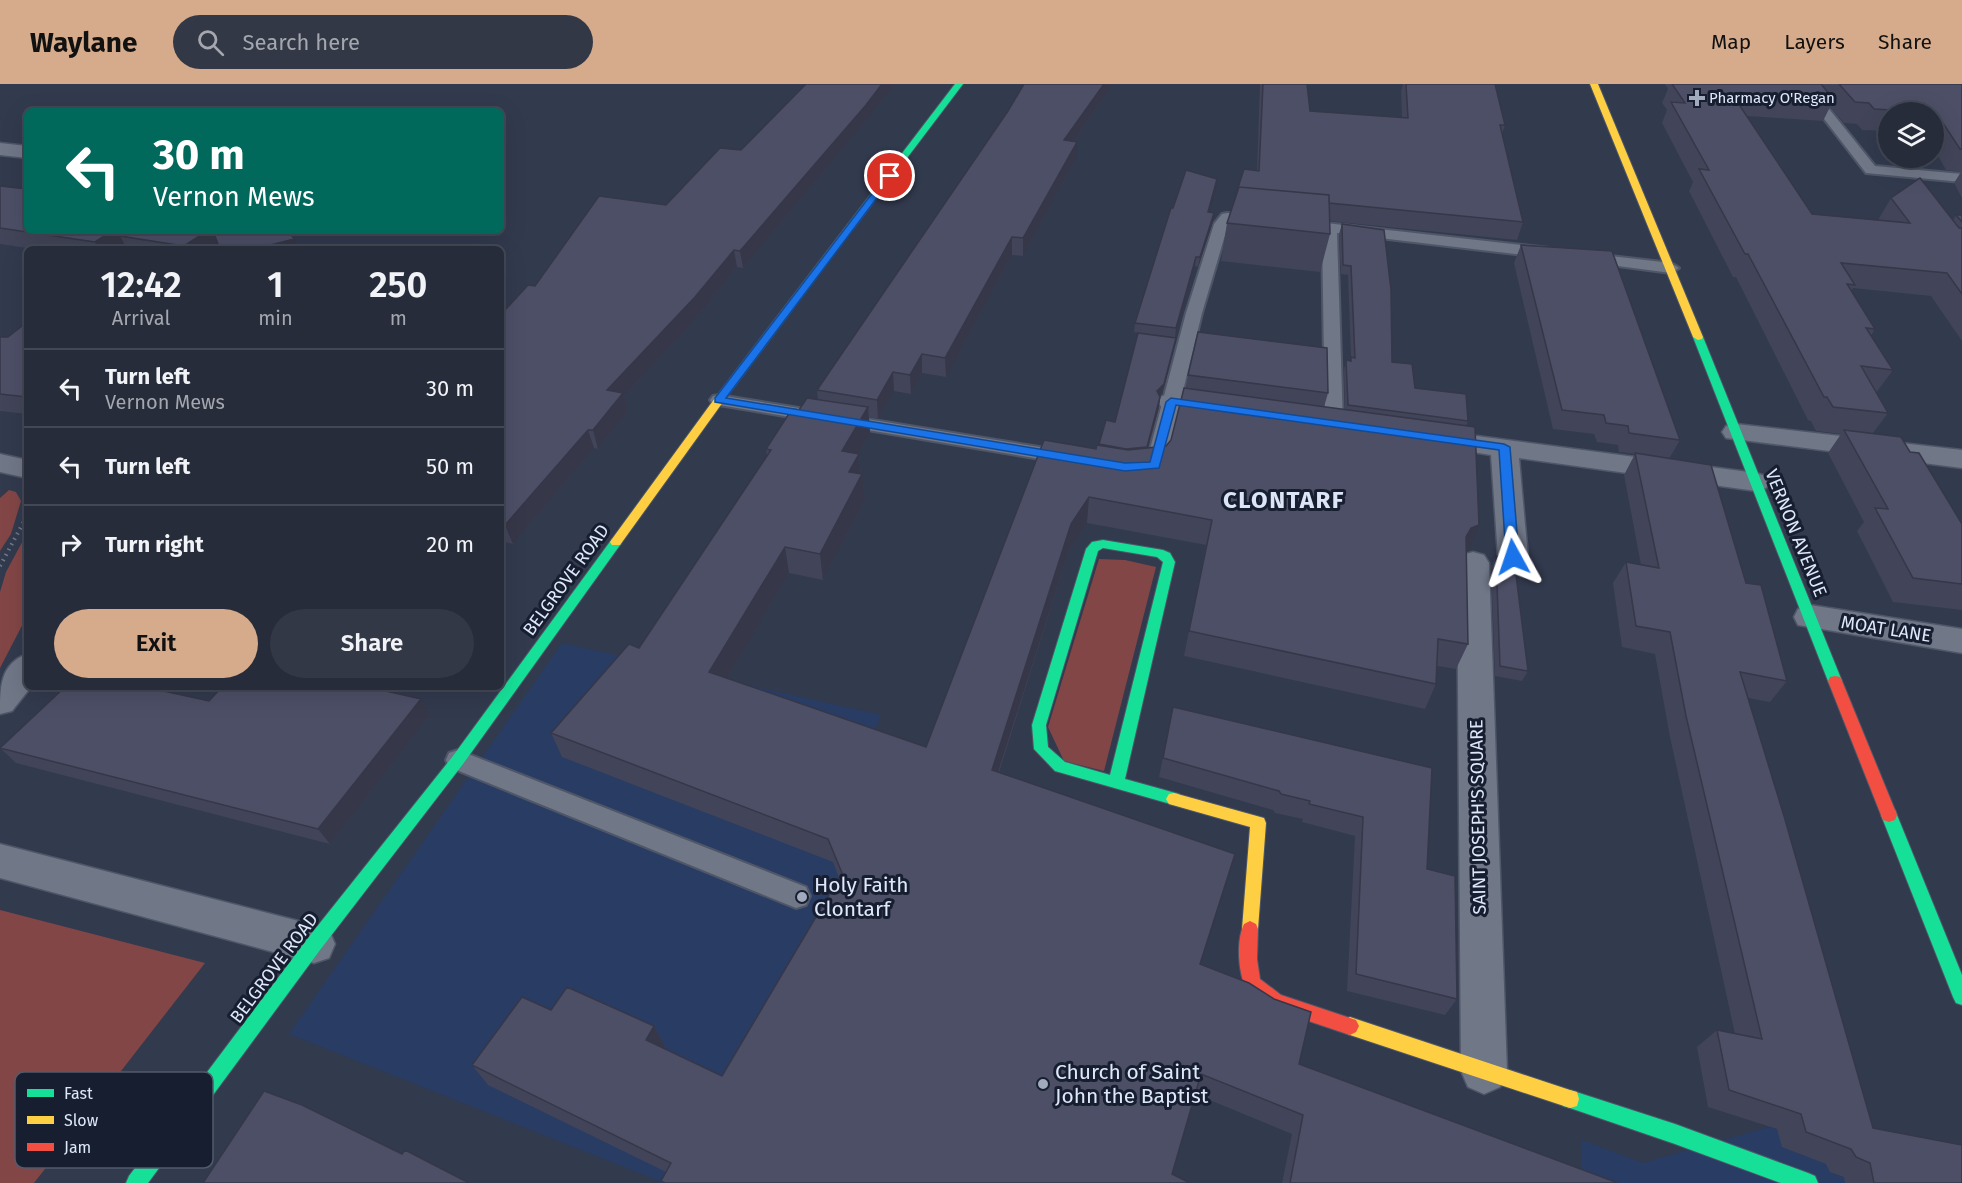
<!DOCTYPE html>
<html lang="en">
<head>
<meta charset="utf-8">
<style>
	:root { --surface:#262c3a; --page:#323845; --text:#f1f3f6; --muted:#a4a7af; --line:#424854; --accent:#d6ab8b }
	body { margin:0; font-family:"Fira Sans",sans-serif; background:var(--page); color:var(--text); height:100vh; display:flex; flex-direction:column; font-size:22px; white-space:nowrap }
	* { box-sizing:border-box; margin:0 }
	p { font-size:20px; color:var(--muted) }
	.icon { flex:none; width:33px; height:33px; fill:none; stroke:currentColor; stroke-width:2; stroke-linecap:round; stroke-linejoin:round }
	.map { position:relative; flex:1; overflow:hidden }
	.details { position:absolute; left:24px; top:162px; width:480px; height:444px; display:flex; flex-direction:column; background:var(--surface); border-radius:9px; box-shadow:0 6px 24px #0002,0 0 0 2px var(--line) }
	.details>* { flex:none }
	.top-card { position:absolute; left:24px; top:24px; width:480px; height:126px; border-radius:9px; box-shadow:0 6px 24px #0002,0 0 0 2px var(--line); background:#00695c; color:#fff; overflow:hidden }
	.fabs { position:absolute; left:1878px; top:18px; display:grid; gap:12px }
	.fabs a { display:grid; place-items:center; width:66px; height:66px; border-radius:50%; background:var(--surface); box-shadow:0 6px 24px #0002,0 0 0 2px var(--line); font-size:30px }
	.pin { position:absolute; display:grid; place-items:center; width:51px; height:51px; color:#fff; margin:-26px; border:3px solid #fff; border-radius:50%; box-shadow:0 2px 6px #0007 }
	.me { position:absolute; width:66px; margin:-33px; rotate:355deg; stroke-linejoin:round; filter:drop-shadow(0 0 4px #0008) }
	.turn { display:flex; align-items:center; gap:21px; height:126px; padding:0 30px; font-size:27px }
	.turn .icon { width:78px; height:78px; stroke-width:2.5 }
	.turn b { display:block; font-size:42px; line-height:51px }
	.eta { display:flex; justify-content:space-evenly; align-items:center; height:102px; text-align:center }
	.eta b { font-size:36px; font-weight:600; line-height:42px }
	.action { display:flex; gap:12px; margin-top:auto; padding:12px 30px }
	.action a { flex:1; height:69px; border-radius:36px; background:var(--accent); color:#111; font-size:24px; font-weight:600; line-height:69px; text-align:center }
	.action a+a { background:var(--page); color:var(--text) }
	ul { padding:0; list-style:none }
	li { display:flex; align-items:center; gap:18px; height:78px; padding:0 30px; border-top:2px solid var(--line) }
	li div { flex:1 }
	li b { display:block; font-size:22px }
	li em { font-style:normal }
	header { display:flex; align-items:center; gap:36px; box-sizing:border-box; height:84px; padding:0 30px; background:var(--accent); color:#111 }
	header strong { font-size:28px }
	nav { display:flex; gap:33px; margin-inline-start:auto; font-size:21px }
	.search { width:420px; height:54px; background:var(--page); display:flex; align-items:center; gap:15px; box-sizing:border-box; padding:0 21px; border-radius:33px; color:var(--muted); font-size:22px }
	.map>svg:first-child { display:block }
	.built { fill:#293c64 }
	.green { fill:#834646 }
	.lines { fill:none; stroke-linecap:round; stroke-linejoin:round }
	.lane-casing { stroke:#4e5667; stroke-width:4 }
	.street-casing { stroke:#4e5667; stroke-width:3 }
	.fast-casing { stroke:#4e5667; stroke-width:2 }
	.slow-casing { stroke:#4e5667; stroke-width:2 }
	.jam-casing { stroke:#4e5667; stroke-width:2 }
	.path { stroke:#727886; stroke-width:4; stroke-dasharray:1.5 4.5; stroke-linecap:butt }
	.lane { fill:#707787; fill-rule:evenodd }
	.street { fill:#707787; fill-rule:evenodd }
	.fast { fill:#16e098; fill-rule:evenodd }
	.slow { fill:#ffcf43; fill-rule:evenodd }
	.jam { fill:#f24e42; fill-rule:evenodd }
	.wall { fill:#424459 }
	.shaded-wall { fill:#363748 }
	.building { fill:#4d4f67; stroke:#363748; stroke-width:1.5 }
	.route { fill:#1a73e8; stroke:#114b97; stroke-width:1.5 }
	.poi-dot { fill:#a2abbe; stroke:#161e2f; stroke-width:2 }
	.labels { text-anchor:middle; stroke-width:6; stroke-linejoin:round; paint-order:stroke }
	.far-poi-label { font-size:15px; fill:#dee8fb; stroke:#161e2f; text-anchor:start }
	.street-label { font-size:18px; fill:#dee8fb; stroke:#161e2f }
	.near-poi-label { font-size:21px; fill:#dee8fb; stroke:#161e2f; text-anchor:start }
	.district-label { font-size:24px; font-weight:bold; letter-spacing:1.5px; fill:#dbe5f7; stroke:#161e2f }
	.key { fill:#161e2f; stroke:#525b6c; stroke-width:1.5 }
	.key-label { font-size:16px; fill:#dee8fb }
</style>
</head>
<body>
<header>
<strong>Waylane</strong>
<div class="search"><svg class="icon" aria-label="search" viewBox="0 0 24 24"><circle cx="10" cy="10" r="6"/><path d="M15 15l6 6"/></svg>Search here</div>
<nav><a>Map</a><a>Layers</a><a>Share</a></nav>
</header>
<div class="map">
<svg width="1962" height="1099" viewBox="0 0 1962 1099">
	<rect width="100%" height="100%" fill="#323a4e"/>
	<path class="built" d="M562 559 881 631 867 666 1228 794 1193 902 1302 943 1278 1044 994 928 918 1099H659V1097L289 950Z
		M1769 1043 1962 1099H1582V1056L1643 1079Z"/>
	<path class="green" d="M9 406 16 408 21 417 11 450 0 467V414Z
		M27 449V532L0 584V508L6 488Z
		M1099 475 1125 476 1156 483 1104 687 1064 677 1048 643Z
		M0 826 205 879 34 1099H0Z"/>
	<g class="lines">
		<g class="lane-casing">
			<path id="lane" d="M1797 0H1809L1875 82 1962 90V98L1866 89Z
				M1227 129 1260 132 1267 136 1260 140 1231 138 1228 141 1202 229 1165 381 1162 385 1144 388 1137 386 1134 382 1137 378 1147 376 1186 229 1214 140 1222 130Z
				M1299 136 1549 164 1557 169 1549 174 1337 149 1343 340 1341 344H1327L1325 340 1322 147 1294 143 1292 140 1294 137Z
				M1585 169 1671 179 1679 184 1671 189 1580 177 1577 174Z
				M719 311 1070 368 1077 370 1080 374 1077 378 1070 380 713 320 710 316 713 312Z
				M458 666 806 803 810 812 806 821 796 824 449 683 446 676 449 669Z"/>
		</g>
		<g class="street-casing">
			<path id="street" d="M0 59 27 62V74L0 71Z
				M1171 310 1235 319 1239 325 1235 331 1226 333 1162 324 1158 318 1162 312Z
				M1736 340 1962 366V384L1726 354 1722 348 1726 342Z
				M1432 346 1756 389 1766 392 1770 398 1766 404 1756 407 1519 374 1528 473 1524 480 1513 484 1502 480 1498 473 1491 371 1422 360 1418 354 1422 348Z
				M0 370 27 376V394L0 388Z
				M1473 468 1484 471 1489 479 1507 987 1500 1003 1484 1010 1468 1003 1461 987 1457 479 1462 471Z
				M1810 521 1962 545V569L1798 541 1794 533 1798 525Z
				M27 570V603H31L12 627 0 630C0 603 0 580 27 570Z
				M0 760 314 841 329 846 335 860 329 874 314 879 0 794Z"/>
		</g>
		<g class="fast-casing">
			<path id="fast" d="M955 0H963L854 144H848V140Z
				M1698 250 1703 253 1842 597 1840 601H1830L1828 597 1693 253Z
				M616 454 622 458 620 461 463 680 320 866 148 1099H126L129 1092 308 854 453 672 612 455Z
				M1103 456 1163 466 1170 469 1175 478 1125 695 1179 710 1182 715 1179 720 1174 721 1055 687 1034 665 1032 641 1086 465 1092 458ZM1103 464 1157 473 1163 478 1110 691 1065 678 1048 663 1046 641 1098 467Z
				M1889 724 1895 726 1897 731 1962 891V921L1956 919 1953 913 1881 731 1883 726Z
				M1570 1006 1675 1040 1808 1089 1815 1092 1818 1099H1781L1675 1060 1570 1024 1563 1022 1561 1015 1563 1008Z"/>
		</g>
		<g class="slow-casing">
			<path id="slow" d="M1590 0H1598L1703 253 1702 255 1698 256 1693 253Z
				M848 140 855 142 723 318 620 461H612L610 458 612 455 715 314Z
				M1174 709 1264 734 1266 739 1258 845 1256 850 1250 853 1244 850 1242 845 1250 743 1169 720 1166 715 1169 710Z
				M1350 933 1570 1006 1577 1008 1579 1015 1577 1022 1570 1024 1350 951 1344 948 1341 942 1344 936Z"/>
		</g>
		<g class="jam-casing">
			<path id="jam" d="M1835 592 1840 593 1842 597 1897 731 1895 736 1889 738 1883 736 1881 731 1828 597 1830 593Z
				M1250 837 1256 840 1258 845 1257 875 1260 895 1281 911 1356 936 1359 942 1356 948 1350 951 1270 924 1246 905C1238 887 1236 857 1244 840Z"/>
		</g>
		<path class="path" d="M0 482 27 432"/>
		<use href="#lane" class="lane"/>
		<use href="#street" class="street"/>
		<use href="#fast" class="fast"/>
		<use href="#slow" class="slow"/>
		<use href="#jam" class="jam"/>
	</g>
	<path class="wall" d="M806 0H895L867 36 743 184 737 183 699 231 624 312 628 327 598 365 594 364 513 460 501 457V225H506L535 202 666 121 741 66Z
		M1113 0 1074 57 1076 74 1023 172 1012 171 946 293 922 289 911 310 894 307 878 335 869 333 870 349 858 370H859L861 390H862L865 416 823 496 789 489 727 594 926 663 1096 365 1099 361 1115 338 1138 249 1134 248 1135 239 1173 124 1217 95 1209 128 1213 138 1198 183 1195 182 1175 254 1174 263 1162 310 1160 312 1159 323 1148 364 1166 362 1171 356 1186 304 1188 291 1328 309 1324 323 1345 326 1344 286 1346 276 1350 277 1351 273 1348 191 1341 190 1339 150 1342 140 1392 278 1415 304 1468 337 1466 342 1468 467 1466 468 1468 560 1456 585 1437 582 1436 600 1425 625 1184 572 1206 461 1087 439 1069 466 999 688 1200 880 1299 980 1618 1099H1282L1292 1050 1195 1010 1172 1090 1188 1099H662L661 1097 666 1088 488 1001 472 981 551 926 654 942 665 963 664 964 722 992 839 794 833 778 562 673 551 649 639 564 767 372 766 365 799 326 818 315 817 306Z
		M1260 0H1307L1310 27 1402 33 1401 7 1403 0H1495L1505 41 1502 50 1523 138 1517 156 1329 137 1330 150 1320 188 1221 177 1227 139 1257 87Z
		M1665 0H1962V114L1954 99 1961 88 1946 86 1934 65V28H1888V47L1862 46 1857 40 1844 39 1830 23 1823 37 1747 32 1812 130 1879 137 1878 136 1891 114 1953 136 1956 131H1962V257L1931 212 1853 204 1851 207 1875 245 1871 252 1893 286 1876 309 1888 329 1873 349 1910 368 1962 440V526L1893 518 1857 447 1864 438 1828 369 1841 350 1816 347 1811 337 1808 336 1736 193H1733L1689 107 1693 98 1662 39 1667 26 1662 19 1668 5Z
		M0 102 27 147H289L220 163 216 165H127L126 163 123 165H34L0 160Z
		M1521 161 1680 356 1669 375 1746 499 1787 597 1770 618 1748 614 1873 1044 1962 1099H1845L1844 1093 1830 1088 1826 1080 1782 1063 1777 1045 1708 1023 1697 963 1717 946 1735 950 1670 653 1655 570 1622 563 1613 499 1626 478 1641 481 1624 391 1635 370 1619 368 1618 361 1597 358 1594 350 1553 345 1514 179Z
		M27 242V330L0 327V253H8Z
		M1496 472 1528 587 1522 597 1495 592 1491 482Z
		M421 615 430 631 330 760 16 679 0 664 209 617Z
		M1173 623 1432 684 1427 785 1457 915 1445 931 1347 907 1355 752 1302 738 1303 735 1275 729 1273 726 1159 693Z"/>
	<path class="shaded-wall" d="M882 0H895L867 36 743 184 740 167Z
		M1104 0H1113L1063 73 1064 56Z
		M1077 58 1076 74 1023 172V154Z
		M1217 95 1216 104 1207 137 1208 128Z
		M1214 129 1213 138 1198 183 1200 173Z
		M112 147H151L120 152 126 163 123 165H99L95 158Z
		M207 147H213L221 162 216 165H185L184 162Z
		M1012 153V171L946 293 945 274Z
		M294 155 299 165H255Z
		M734 166 737 183 699 231 624 312 628 327 598 365 593 346 607 306Z
		M1196 173 1195 182 1175 254 1176 244Z
		M1176 254 1174 263 1162 310 1156 317 1157 307Z
		M922 270V289L911 310 910 291Z
		M893 288 894 307 878 335 877 316Z
		M1160 313 1159 323 1145 373 1147 363Z
		M868 323 870 349 845 392 842 367Z
		M588 346 594 364 513 460 505 441Z
		M859 370 861 393 862 390 865 416 823 496 820 470 849 388Z
		M1089 413 1087 439 1069 466 991 710 992 686 1071 440Z
		M1479 441 1468 467 1460 470 1466 453 1471 444Z
		M785 463 789 489 716 613 709 588Z
		M421 615 430 631 330 760 318 745Z
		M654 942 665 963 656 976 646 956Z"/>
	<path class="building" d="M806 0H882L866 21 740 167 734 166 695 213 607 306 623 309 593 346H588L505 441 501 440V225H506L528 201 535 202 599 112 666 121 720 64 741 66Z
		M1024 0H1104L1064 56 1077 58 1023 154 1012 153 945 274 922 270 910 291 893 288 877 316 817 306 1008 27Z
		M1263 0H1307L1310 27 1408 34 1406 0H1495L1505 41H1500L1523 138 1329 119V111L1239 103 1236 110 1244 85 1259 87Z
		M1672 0H1821L1834 16 1749 11 1751 14 1734 13 1812 130 1910 139 1891 114 1920 94 1959 144H1962V210L1947 189 1841 179 1855 201 1847 200 1875 245 1866 244 1893 286 1861 282 1888 329 1833 323 1827 313H1824L1748 170H1745L1699 85 1709 86 1671 18 1685 19Z
		M1839 0H1962V65H1960L1943 39H1934V28H1908L1907 27 1874 25 1869 19 1855 18Z
		M1186 86 1217 95 1208 128 1214 129 1200 173H1196L1176 244 1135 239 1171 124H1173Z
		M0 102 27 105V147H112L95 158 0 144Z
		M1239 103 1329 111 1330 150 1227 139Z
		M1956 131H1962V138Z
		M1342 140 1384 146 1391 206 1392 278 1412 280 1415 304 1466 310 1468 337 1348 321 1346 276 1351 277V273L1355 274 1351 182 1343 181Z
		M129 147H207L184 162 120 152Z
		M213 147H289L294 155 255 165H220Z
		M1521 161 1612 167 1680 356 1629 349 1628 342 1606 339 1604 331 1562 326Z
		M22 242H27V313L0 310V253H8Z
		M1198 248 1327 264 1328 309 1188 291Z
		M1138 249 1176 254 1164 300 1157 307 1160 313 1147 363 1126 365 1099 360 1106 336 1115 338Z
		M1184 304 1475 343 1479 441 1471 444 1466 453 1468 560 1438 555 1436 600 1189 547 1212 436 1089 413 1071 440 992 686 1235 770 1200 880 1249 899 1274 915 1311 928 1299 980 1618 1099H1290L1303 1031 1201 990 1172 1090 1188 1098V1099H665L661 1097 671 1079 472 981 522 913 551 926 567 903 654 942 646 956 722 992 842 789 828 755 551 649 629 560 639 564 771 366 766 365 792 325 799 326 807 314 868 323 842 367 859 370 849 388 862 390 820 470 785 463 709 588 926 663 1044 356 1096 365 1097 361 1128 366 1166 362 1171 356Z
		M1844 346 1901 353 1910 368 1919 369 1962 440V500L1913 494 1875 424 1888 425Z
		M1635 369 1711 381 1746 499 1761 501 1787 597 1740 588 1784 732 1873 1044 1962 1061V1099H1874L1870 1079 1856 1073 1851 1065 1806 1048 1801 1030 1729 1006 1717 946 1762 955 1686 632 1670 548 1636 542 1626 478 1659 484Z
		M1496 472 1514 475 1528 587 1500 582Z
		M65 603H145L209 617 222 603H368L421 615 318 745 0 664Z
		M1173 623 1432 684 1427 785 1455 792 1457 915 1356 890 1363 733 1309 720 1310 717 1281 710 1279 707 1163 674Z
		M264 1007 302 1021 402 1070 405 1066 469 1099H203Z"/>
	<path class="route" d="M890 89 894 92 892 94 726 314 1125 379 1150 378 1166 318 1171 314 1504 360 1510 363 1519 473 1517 476 1513 477 1506 473 1499 366 1176 321 1159 384 1125 387 715 318V314L887 90Z"/>
	<g class="poi-dot">
		<path d="M1694 5h6v6h6v6h-6v6h-6v-6h-6v-6h6z"/>
		<circle cx="802" cy="813" r="6"/>
		<circle cx="1043" cy="1000" r="6"/>
	</g>
	<g class="labels">
		<g class="far-poi-label">
			<text x="1709" y="19">Pharmacy O'Regan</text>
		</g>
		<g class="street-label">
			<text transform="translate(1796 449) rotate(68)" y="6">VERNON AVENUE</text>
			<text transform="translate(566 496) rotate(-54)" y="6">BELGROVE ROAD</text>
			<text transform="translate(1886 545) rotate(9)" y="6">MOAT LANE</text>
			<text transform="translate(1478 733) rotate(-91)" y="6">SAINT JOSEPH'S SQUARE</text>
			<text transform="translate(274 884) rotate(-53)" y="6">BELGROVE ROAD</text>
		</g>
		<g class="near-poi-label">
			<text x="814" y="808">Holy Faith<tspan x="814" dy="24">Clontarf</tspan></text>
			<text x="1055" y="995">Church of Saint<tspan x="1055" dy="24">John the Baptist</tspan></text>
		</g>
		<g class="district-label">
			<text x="1284" y="424">CLONTARF</text>
		</g>
	</g>
	<rect x="15" y="988" width="198" height="96" rx="9" class="key"/>
	<rect x="27" y="1005" width="27" height="8" fill="#16e098"/>
	<rect x="27" y="1032" width="27" height="8" fill="#ffcf43"/>
	<rect x="27" y="1059" width="27" height="8" fill="#f24e42"/>
	<g class="key-label">
		<text x="64" y="1015">Fast</text>
		<text x="64" y="1042">Slow</text>
		<text x="64" y="1069">Jam</text>
	</g>
</svg>
<div class="fabs">
<a><svg class="icon" aria-label="layers" viewBox="0 0 24 24"><path d="M12 4l9 5-9 5-9-5zM3 14l9 5 9-5"/></svg></a>
</div>
<div class="pin" style="left:890px;top:92px;background:#d93025"><svg class="icon" aria-label="arrive" viewBox="0 0 24 24"><path d="M6 21V4h12l-3 4 3 4H6"/></svg></div>
<svg class="me" style="left:1513px;top:473px" viewBox="-20 -20 40 40"><path d="M0-17L14 15 0 8-14 15z" fill="#1a73e8" stroke="#fff" stroke-width="4"/></svg>
<div class="top-card">
<div class="turn"><svg class="icon" aria-label="left" viewBox="0 0 24 24"><path d="M17 20v-9H6M10 6l-5 5 5 5"/></svg><div><b>30 m</b>Vernon Mews</div></div>
</div>
<section class="details">
<div class="eta">
<div><b>12:42</b><p>Arrival</p></div>
<div><b>1</b><p>min</p></div>
<div><b>250</b><p>m</p></div>
</div>
<ul>
<li><svg class="icon" aria-label="left" viewBox="0 0 24 24"><path d="M17 20v-9H6M10 6l-5 5 5 5"/></svg><div><b>Turn left</b><p>Vernon Mews</p></div><em>30 m</em></li>
<li><svg class="icon" aria-label="left" viewBox="0 0 24 24"><path d="M17 20v-9H6M10 6l-5 5 5 5"/></svg><div><b>Turn left</b></div><em>50 m</em></li>
<li><svg class="icon" aria-label="right" viewBox="0 0 24 24"><path d="M7 20v-9h11M14 6l5 5-5 5"/></svg><div><b>Turn right</b></div><em>20 m</em></li>
</ul>
<div class="action"><a>Exit</a><a>Share</a></div>
</section>
</div>
</body>
</html>
